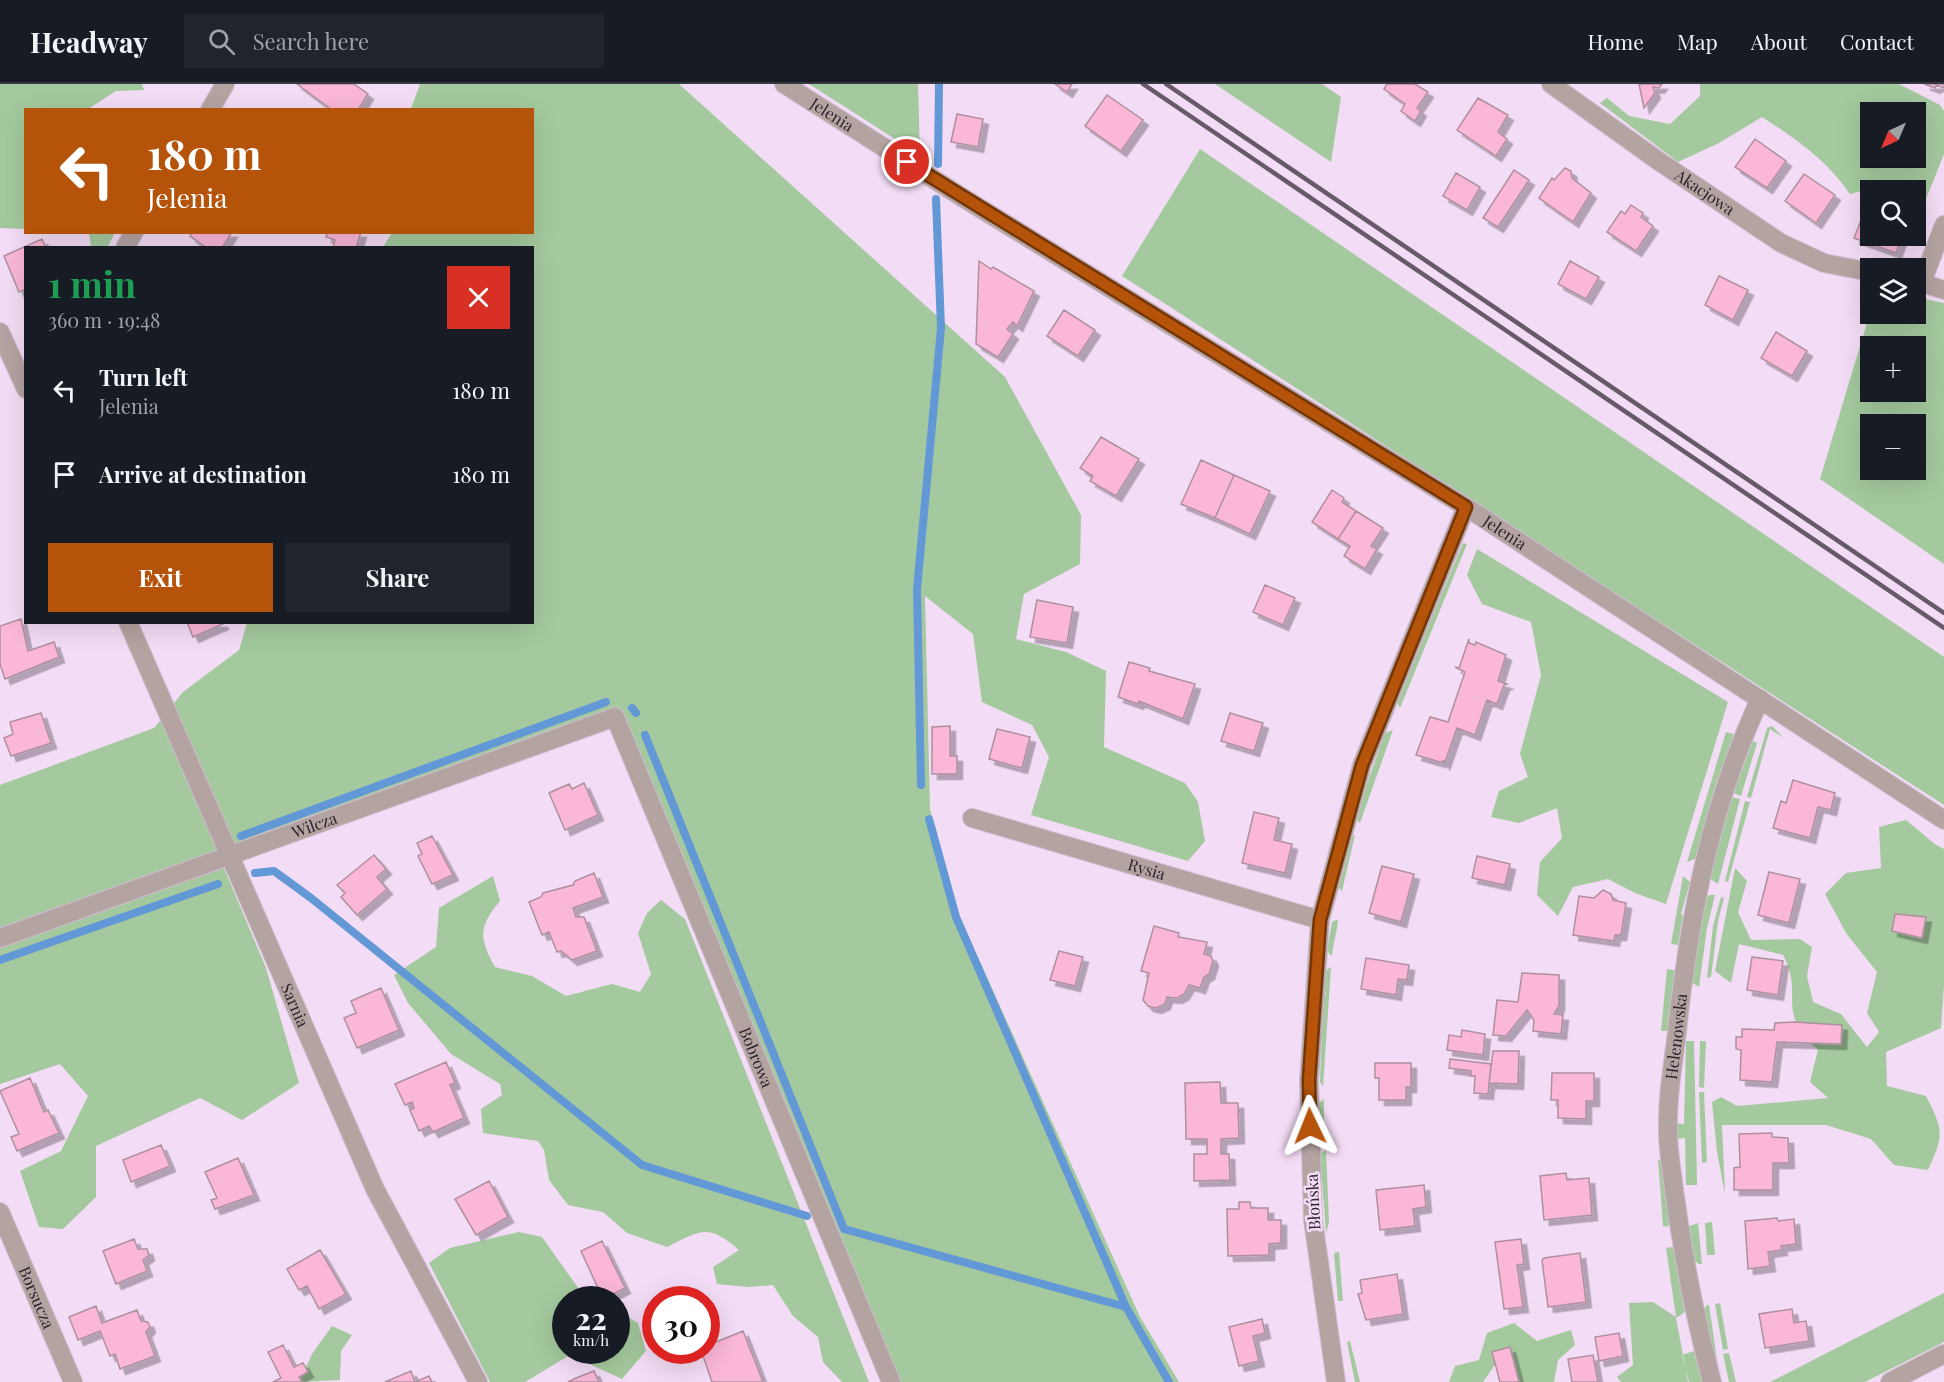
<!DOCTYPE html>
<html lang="en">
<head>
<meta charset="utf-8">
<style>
	:root { --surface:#171b24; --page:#20242c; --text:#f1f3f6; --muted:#9ea1a6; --line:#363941; --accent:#b45309 }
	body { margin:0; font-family:"Playfair Display",serif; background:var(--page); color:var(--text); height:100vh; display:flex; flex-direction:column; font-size:22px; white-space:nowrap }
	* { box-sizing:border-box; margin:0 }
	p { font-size:20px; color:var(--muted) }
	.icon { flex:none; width:33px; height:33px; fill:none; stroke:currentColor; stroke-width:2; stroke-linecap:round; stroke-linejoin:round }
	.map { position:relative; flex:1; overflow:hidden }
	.side { position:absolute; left:24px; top:162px; width:510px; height:378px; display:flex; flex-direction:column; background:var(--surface); border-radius:0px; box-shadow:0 6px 24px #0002 }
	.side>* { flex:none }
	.top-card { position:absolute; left:24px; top:24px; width:510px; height:126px; border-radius:0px; box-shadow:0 6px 24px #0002; background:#b45309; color:#fff; overflow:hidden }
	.needle { width:39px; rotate:224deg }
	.fabs { position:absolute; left:1860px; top:18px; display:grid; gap:12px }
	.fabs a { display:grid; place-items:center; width:66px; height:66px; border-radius:0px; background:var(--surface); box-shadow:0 6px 24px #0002; font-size:30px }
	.speed { position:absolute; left:552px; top:1202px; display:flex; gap:12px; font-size:30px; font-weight:700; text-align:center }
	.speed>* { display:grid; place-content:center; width:78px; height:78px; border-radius:50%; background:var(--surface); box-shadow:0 6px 24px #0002; line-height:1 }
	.speed small { font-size:15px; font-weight:400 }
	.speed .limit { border:9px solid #d22; background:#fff; color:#111 }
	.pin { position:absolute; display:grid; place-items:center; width:51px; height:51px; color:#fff; margin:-26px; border:3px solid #fff; border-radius:50%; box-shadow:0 2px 6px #0007 }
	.me { position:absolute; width:66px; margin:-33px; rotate:358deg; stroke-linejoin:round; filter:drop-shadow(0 0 4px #0008) }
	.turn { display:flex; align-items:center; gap:21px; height:126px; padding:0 24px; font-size:27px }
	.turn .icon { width:78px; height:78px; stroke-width:2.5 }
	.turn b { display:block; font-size:42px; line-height:51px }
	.round { display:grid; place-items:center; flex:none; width:63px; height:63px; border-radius:0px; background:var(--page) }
	.head { display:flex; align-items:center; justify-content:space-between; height:102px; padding:0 24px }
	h1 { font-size:36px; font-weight:700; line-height:45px; color:#1e9e55 }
	.cta { display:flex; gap:12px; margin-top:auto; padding:12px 24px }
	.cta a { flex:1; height:69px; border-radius:0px; background:var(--accent); color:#fff; font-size:24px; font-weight:700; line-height:69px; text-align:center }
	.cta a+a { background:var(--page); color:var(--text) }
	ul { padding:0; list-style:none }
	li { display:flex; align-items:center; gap:18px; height:84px; padding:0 24px }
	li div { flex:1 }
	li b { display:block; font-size:22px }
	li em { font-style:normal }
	header { display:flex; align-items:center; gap:36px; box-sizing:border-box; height:84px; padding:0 30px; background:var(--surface); border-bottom:2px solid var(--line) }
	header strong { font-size:28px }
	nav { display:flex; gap:33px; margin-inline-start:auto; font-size:21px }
	.search { width:420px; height:54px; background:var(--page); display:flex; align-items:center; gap:15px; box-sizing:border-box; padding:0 21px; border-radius:0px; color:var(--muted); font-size:22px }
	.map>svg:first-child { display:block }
	.green { fill:#a4c99e; fill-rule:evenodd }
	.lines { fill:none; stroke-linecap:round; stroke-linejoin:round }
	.stream { stroke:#6398d7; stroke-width:8 }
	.building { fill:#fab7d7; stroke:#af909e; stroke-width:1.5; filter:url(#shadow) }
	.minor-casing { stroke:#cfbbd1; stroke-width:20 }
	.minor { stroke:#b3a3a1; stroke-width:18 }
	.rail { stroke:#665968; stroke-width:4.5 }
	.route-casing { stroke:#753606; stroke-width:15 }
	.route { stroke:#b45309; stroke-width:10 }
	.labels { text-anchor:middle; stroke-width:5; stroke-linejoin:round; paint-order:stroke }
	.street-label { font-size:16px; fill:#2b222c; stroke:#f3dcf5 }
</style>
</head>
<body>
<header>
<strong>Headway</strong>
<div class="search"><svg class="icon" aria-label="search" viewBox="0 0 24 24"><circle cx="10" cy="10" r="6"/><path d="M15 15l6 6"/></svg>Search here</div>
<nav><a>Home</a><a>Map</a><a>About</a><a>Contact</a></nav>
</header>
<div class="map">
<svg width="1944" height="1298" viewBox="0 0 1944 1298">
	<defs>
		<filter id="shadow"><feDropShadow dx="5.5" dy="5.5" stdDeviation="0" flood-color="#0004"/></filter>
	</defs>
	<rect width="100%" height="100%" fill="#f3dcf5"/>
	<path class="green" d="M0 0H142L144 6 116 7 88 25 26 26 25 145 0 144Z
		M420 0H679L1005 293 1081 431 1080 480 1024 510 1016 555 1066 568 1106 587 1104 663 1185 699 1198 718 1205 757 1188 777 1031 731 1049 673 1032 641 982 618 973 550 925 512 930 725 959 831 1139 1231 1179 1298H898L621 636 218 770 266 884 299 999 242 1036 200 1014 96 1062V1113L63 1145 39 1143 20 1087 61 1067 88 1012 60 980 0 1000V701L154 644 183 608 239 566 247 539 532 538V164L383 163 392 149 532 148V26L411 25Z
		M809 0H918L920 71Z
		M1215 0H1322L1341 13 1331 78Z
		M1700 0H1899L1940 21 1944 27V70L1924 120 1916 117V106H1885L1876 103 1850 110C1827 76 1796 55 1762 33L1719 59 1678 78 1600 19 1607 14 1629 32 1670 40 1700 12ZM1870 28H1916V74H1870Z
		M1200 65 1944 573V721L1122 192Z
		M89 149V148L115 149 107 164 91 163Z
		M1916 213 1944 219V480L1820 395 1870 229 1916 230ZM1870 262H1916V308H1870ZM1870 340H1916V386H1870Z
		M1463 459 1467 460 1400 624 1397 618Z
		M1477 465 1728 618 1666 820 1635 809 1608 795 1573 803 1558 832 1537 811 1540 778 1562 754 1557 724 1519 739 1491 733 1499 707 1528 693 1520 670 1541 591 1531 538 1482 520 1467 491Z
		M1772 642 1784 654 1770 645 1751 714 1747 713 1767 644Z
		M1393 646 1360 739 1355 734 1385 649Z
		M1726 648 1734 650 1715 703 1695 775 1687 778Z
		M1753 657 1757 659 1741 712 1733 709Z
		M1732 713 1740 715 1718 800 1709 794Z
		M1745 717 1750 718 1728 798 1725 797Z
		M1906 736 1936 761 1944 765V901L1941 944 1886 968 1887 1002 1926 1012C1944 1047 1944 1051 1928 1086L1894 1081 1871 1055 1826 1041H1722L1725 1110 1717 1068 1712 1018 1721 1013 1737 1022 1828 1014 1810 998 1818 966C1774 927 1805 911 1783 871L1739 860 1731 899 1715 887 1735 784 1747 797 1738 828 1751 856 1800 855 1812 863 1807 892 1813 918 1841 930 1867 963 1879 948 1867 929 1877 888 1846 849 1825 810 1846 789 1881 784 1879 743Z
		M1355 751 1342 807 1338 803 1350 754Z
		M493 792 500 817C478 843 479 854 495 883L532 892 566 912 612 900 640 908 651 890 638 849 647 829 661 816 685 835 869 1298H842L823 1278 818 1253 793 1232 773 1201 748 1203 717 1200 713 1183 739 1166C708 1139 701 1146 667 1163L627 1149 603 1128 568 1121 549 1096 544 1066 538 1057 483 1049 481 1025 502 1011 500 1000 451 970 408 919 394 891 436 863 439 824Z
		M1683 792 1690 798 1681 830 1683 832 1678 861 1671 860Z
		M1710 811H1715L1707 844 1699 903 1691 898 1705 814Z
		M1721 813 1724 814 1718 837 1711 893 1707 894 1713 842Z
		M1336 836H1338C1337 849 1333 859 1332 872L1327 867 1332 838Z
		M1331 883 1323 1003 1320 998 1323 911 1326 910 1323 905 1325 887Z
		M1667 885 1674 886V890L1668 947H1661Z
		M1686 957H1694L1697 1101H1686L1685 1054 1674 1055V1039L1684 1040Z
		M1700 957H1706L1704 1004 1699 1003Z
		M1699 1008H1704L1707 1078 1702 1079Z
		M1324 1015V1053L1319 1048V1019Z
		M1326 1066 1329 1139 1326 1149 1320 1070Z
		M1658 1075 1664 1079 1671 1138 1667 1143 1663 1142Z
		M1712 1138 1715 1171H1707L1705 1139Z
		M1698 1139 1702 1180H1699L1694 1177 1687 1143Z
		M519 1148 542 1153 586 1215H566V1266H616L617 1227 638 1239 646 1267 622 1295 570 1271 525 1298H490L429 1179 450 1164Z
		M1673 1163 1685 1228 1676 1234 1688 1298H1621L1617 1293 1633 1281 1629 1219 1653 1218 1676 1233 1666 1164Z
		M1339 1168 1343 1217H1338L1334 1169Z
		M1944 1209V1258L1865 1298H1770Z
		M1720 1219 1728 1265 1723 1266 1715 1220Z
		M1707 1221H1709L1719 1289 1704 1226Z
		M1514 1239 1537 1257 1571 1246 1575 1261 1558 1276 1554 1298H1518L1512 1284 1494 1282 1483 1298H1449L1455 1282 1479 1276 1487 1249Z
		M332 1242 352 1251 341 1267 340 1296 299 1298 312 1270Z
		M1350 1257 1360 1298H1355L1347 1258Z
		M1694 1267 1702 1298H1689L1682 1271Z
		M1729 1269 1736 1298H1729L1723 1270Z"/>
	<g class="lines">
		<path class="stream" d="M938 80 939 0
			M632 624 636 629
			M645 651 844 1145 1126 1223
			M921 701 917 505 941 244 936 115
			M929 735 956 833 1126 1223 1169 1298
			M241 752 606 618
			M255 789 274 787 311 814 642 1081 807 1132
			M0 876 218 800"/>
	</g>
	<path class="building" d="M297 0H354L368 10 358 26H332Z
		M1055 0H1072L1067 8Z
		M1387 0H1415L1428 8 1417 24 1421 27 1415 37 1401 27 1405 20 1384 5Z
		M1639 0H1662L1659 4 1653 3 1655 9 1644 24Z
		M1924 0H1944V4L1936 1 1935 4Z
		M1107 11 1143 36 1121 67 1085 42Z
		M1478 14 1508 31 1498 48 1507 55 1496 72 1457 46Z
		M957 30 983 35 978 63 951 58Z
		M1755 55 1786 77 1767 104 1735 83Z
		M1565 84 1571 87 1572 94 1591 109 1573 138 1539 114 1552 94 1554 96Z
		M1514 86 1529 96 1498 143 1483 134Z
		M1456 89 1480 103 1467 126 1443 112Z
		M1804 90 1835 111 1816 139 1785 117Z
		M1631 121 1643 129 1641 133 1653 142 1636 167 1607 148 1621 127 1625 130Z
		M1867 121 1870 123V152H1902L1896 169 1854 154Z
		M192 148H232L222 164H207L190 152Z
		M328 148H361L356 164H333L335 156 326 153Z
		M42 155 46 164H26V205L19 208 4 172Z
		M979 177 991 185 993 183 1034 207 1017 242 1013 238 1007 245 1013 250 998 273 976 260Z
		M1570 177 1599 193 1586 215 1558 200Z
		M1719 192 1748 206 1733 236 1705 221Z
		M1064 226 1095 246 1078 272 1047 252Z
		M1776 248 1807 267 1792 292 1761 274Z
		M1101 353 1139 375 1116 412 1090 397 1093 392 1080 384Z
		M1201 376 1234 391 1215 434 1181 420Z
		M1234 391 1270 407 1250 450 1215 434Z
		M1332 406 1344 414 1342 418 1356 427 1338 455 1312 438Z
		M1356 427 1383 444 1371 462 1377 465 1365 485 1344 472 1350 462 1338 455Z
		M1265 501 1295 514 1283 541 1253 528Z
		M1037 516 1073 523 1067 559 1030 553Z
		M21 535 28 567 54 558 59 573 5 595 0 580V542Z
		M187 538H222L223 540 193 553Z
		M1469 555V559L1475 561 1476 558 1506 571 1498 597 1507 600 1504 601 1497 620 1487 616 1475 651 1457 644 1444 681V677L1440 678 1416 671 1430 633 1448 638 1465 588 1455 583 1459 584Z
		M1129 578 1150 584 1149 587 1195 600 1183 635 1139 617 1138 620 1118 613Z
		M41 629 51 659 11 672 4 654 13 650 10 638Z
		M1230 629 1263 639 1254 667 1221 657Z
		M950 642V672H957V690H932V643Z
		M997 645 1030 653 1022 684 989 675Z
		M1793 696 1835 709 1831 726 1818 723 1810 754 1773 744 1781 717 1786 719Z
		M584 699 598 731 565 746 549 709 569 700 572 705Z
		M1254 728 1279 734 1274 756 1292 760 1285 789 1242 779Z
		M432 752 453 791 432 800 418 772 422 770 417 759Z
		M374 771 386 785 377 793 387 805 357 831 341 813 345 809 337 801Z
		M1477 772 1510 780 1505 801 1472 794Z
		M1382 782 1414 790 1401 838 1369 829Z
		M1769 788 1800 795 1789 839 1758 831Z
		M594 789 603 813 573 824 576 833H584L597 867 572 876 561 867 557 868 549 848 542 851 529 818 541 813 543 809 573 801 575 797Z
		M1603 806 1611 810 1613 816 1626 819 1621 851H1615L1614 857 1573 851 1579 812 1594 814Z
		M1895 830 1926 833 1922 854 1892 847Z
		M1154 842 1179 849 1178 853 1207 858 1204 870 1211 872 1213 877 1209 890 1204 893 1200 904 1189 901 1184 910 1177 914 1167 913 1165 920 1156 924 1148 922 1143 916 1149 889 1141 887Z
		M1059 867 1083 873 1075 902 1050 896Z
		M1752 873 1783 877 1778 911 1747 906Z
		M1366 874 1409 881 1407 896 1398 895 1396 911 1361 905Z
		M1522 889 1559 891V922L1554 930 1563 931 1561 950 1533 947 1534 936 1527 926 1506 952 1493 951 1497 916 1518 918Z
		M381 904 399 946 357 964 344 934 356 929 351 917Z
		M1794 938 1842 941 1841 960 1777 958 1772 998 1740 996 1741 966 1736 965V953H1742V945L1774 946 1775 939Z
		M1462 946 1485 950 1483 971 1447 966 1449 951 1461 953Z
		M1493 967H1519L1518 1000 1489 999Z
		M1450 975 1491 980 1488 1010 1474 1009 1475 992H1471V987L1449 984Z
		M446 978 455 999 450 1001 464 1034 433 1048 429 1042 419 1047 410 1026 414 1024 412 1018 405 1021 395 1000Z
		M1375 979H1411V1003H1406V1016H1379V994H1375Z
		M1552 989H1594V1017H1586V1035L1558 1034V1016H1551Z
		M30 994 44 1028 48 1026 59 1049 17 1067 11 1053 19 1050 0 1007Z
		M1220 998 1221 1019H1238L1239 1054 1221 1055V1070H1229L1230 1096 1194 1097V1070H1207V1055H1186L1185 999Z
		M1772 1049V1053L1788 1054 1789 1079H1773V1106H1734V1084L1740 1083 1739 1050Z
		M161 1061 170 1082 131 1098 123 1076Z
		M238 1074 254 1111 215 1125 211 1116 217 1114 205 1088Z
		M1566 1089 1567 1096 1589 1094 1592 1131 1544 1136 1540 1092Z
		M489 1097 508 1133 476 1151 455 1115Z
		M1424 1101 1426 1123 1413 1125 1415 1142 1380 1146 1376 1106Z
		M1239 1118H1250L1251 1124H1268V1136H1281V1159L1269 1160V1171L1228 1172 1227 1125H1239Z
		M1777 1134 1778 1137 1794 1135 1796 1160 1781 1162 1782 1166 1768 1168 1770 1182 1748 1185 1745 1137Z
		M134 1155 138 1165H147L149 1171 143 1176 147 1187 116 1200 103 1167Z
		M1521 1155 1524 1180 1517 1181 1523 1223 1504 1225 1495 1158Z
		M602 1157 625 1204 603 1215 581 1167Z
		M320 1166 346 1210 319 1225 307 1202 299 1206 287 1185Z
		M1580 1169 1586 1218 1548 1223 1542 1176 1544 1174Z
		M1397 1190 1403 1230 1366 1236 1358 1210 1362 1209 1360 1196Z
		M96 1222 102 1239 137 1226 141 1237 148 1238 150 1243 146 1248 155 1272 120 1285 115 1270 110 1272 100 1247 78 1256 69 1233Z
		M1792 1225 1794 1239 1806 1237 1809 1257 1765 1264 1759 1230Z
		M1262 1235 1265 1249 1253 1252 1259 1277 1239 1282 1229 1243Z
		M743 1247 763 1298H712L701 1266H706V1262Z
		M1619 1249 1623 1272 1599 1277 1595 1253Z
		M283 1261 294 1283 303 1279 308 1288 299 1293 302 1298H273L281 1294 268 1268Z
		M1510 1263 1519 1298H1500L1492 1268Z
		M1593 1271 1598 1298H1572L1568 1275Z
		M411 1287 415 1298 429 1292 432 1298H385Z
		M594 1287 599 1298H568L576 1294Z"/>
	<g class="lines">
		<g class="minor-casing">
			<g id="minor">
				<path id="s1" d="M784 0 965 115 1466 423 1944 736"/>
				<path id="s2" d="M1551 0 1660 78 1781 159 1824 179 1870 188"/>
				<path d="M210 26 225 0"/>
				<path d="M125 164 134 148"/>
				<path d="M1916 197 1944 206"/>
				<path d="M1922 198 1944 141"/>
				<path d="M0 248 26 305"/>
				<path id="s3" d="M128 538 375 1105 478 1298"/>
				<path id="s4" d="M972 734 1320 836"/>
				<path id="s5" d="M0 854 615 633 891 1298"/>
				<path id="s6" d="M0 1128 73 1298"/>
				<path d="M1336 1298 1313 1136 1309 996 1320 836 1362 681 1466 423"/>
				<path id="s7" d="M1712 1298C1695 1234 1683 1172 1674 1106 1672 1087 1668 1067 1668 1048 1667 1014 1673 981 1677 948 1689 832 1711 721 1760 615"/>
				<path d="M1890 1298 1944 1270"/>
			</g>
		</g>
		<use href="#minor" class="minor"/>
		<path class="rail" d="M1143 0 1944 544
			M1166 0 1944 529"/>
	</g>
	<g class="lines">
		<g class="route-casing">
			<path id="route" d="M907 78 1466 423 1362 681 1320 836 1309 996 1310 1042"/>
		</g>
		<use href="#route" class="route"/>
	</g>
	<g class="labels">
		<g class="street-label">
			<text dy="6" stroke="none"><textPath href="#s1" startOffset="57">Jelenia</textPath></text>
			<text dy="6" stroke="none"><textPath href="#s2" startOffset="188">Akacjowa</textPath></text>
			<text dy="6" stroke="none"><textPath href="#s1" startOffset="849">Jelenia</textPath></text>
			<text dy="6" stroke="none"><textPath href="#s5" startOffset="334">Wilcza</textPath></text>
			<text dy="6" stroke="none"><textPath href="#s4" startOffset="182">Rysia</textPath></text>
			<text dy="6" stroke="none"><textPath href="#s3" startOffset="418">Sarnia</textPath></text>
			<text dy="6" stroke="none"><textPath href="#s7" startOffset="350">Helenowska</textPath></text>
			<text dy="6" stroke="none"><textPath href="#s5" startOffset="1022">Bobrowa</textPath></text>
			<text transform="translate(1313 1118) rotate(-93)" y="6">Błońska</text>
			<text dy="6" stroke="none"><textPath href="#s6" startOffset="93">Borsucza</textPath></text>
		</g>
	</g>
</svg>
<div class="fabs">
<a><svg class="needle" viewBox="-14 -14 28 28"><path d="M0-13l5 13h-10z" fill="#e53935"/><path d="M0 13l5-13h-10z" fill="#9ea1a6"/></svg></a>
<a><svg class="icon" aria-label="search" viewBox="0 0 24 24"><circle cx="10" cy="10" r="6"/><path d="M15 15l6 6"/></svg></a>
<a><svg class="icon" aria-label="layers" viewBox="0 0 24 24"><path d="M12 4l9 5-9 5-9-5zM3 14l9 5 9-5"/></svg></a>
<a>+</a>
<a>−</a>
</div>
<div class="speed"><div>22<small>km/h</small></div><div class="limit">30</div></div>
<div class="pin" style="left:907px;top:78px;background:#d93025"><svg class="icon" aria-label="arrive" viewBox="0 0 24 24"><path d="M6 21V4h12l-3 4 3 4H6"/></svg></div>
<svg class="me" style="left:1310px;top:1042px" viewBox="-20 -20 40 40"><path d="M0-17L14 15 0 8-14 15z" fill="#b45309" stroke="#fff" stroke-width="4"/></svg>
<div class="top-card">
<div class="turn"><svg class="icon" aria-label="left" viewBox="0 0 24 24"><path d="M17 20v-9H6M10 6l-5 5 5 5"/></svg><div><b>180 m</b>Jelenia</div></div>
</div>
<section class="side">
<div class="head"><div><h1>1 min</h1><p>360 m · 19:48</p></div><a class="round" style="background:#d93025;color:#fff"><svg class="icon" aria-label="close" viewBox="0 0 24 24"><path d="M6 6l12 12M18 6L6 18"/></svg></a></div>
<ul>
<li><svg class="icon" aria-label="left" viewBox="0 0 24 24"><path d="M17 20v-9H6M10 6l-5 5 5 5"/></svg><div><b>Turn left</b><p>Jelenia</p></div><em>180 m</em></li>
<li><svg class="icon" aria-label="arrive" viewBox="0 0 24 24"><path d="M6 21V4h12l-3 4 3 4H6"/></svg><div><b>Arrive at destination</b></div><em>180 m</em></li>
</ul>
<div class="cta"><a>Exit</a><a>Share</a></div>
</section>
</div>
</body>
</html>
